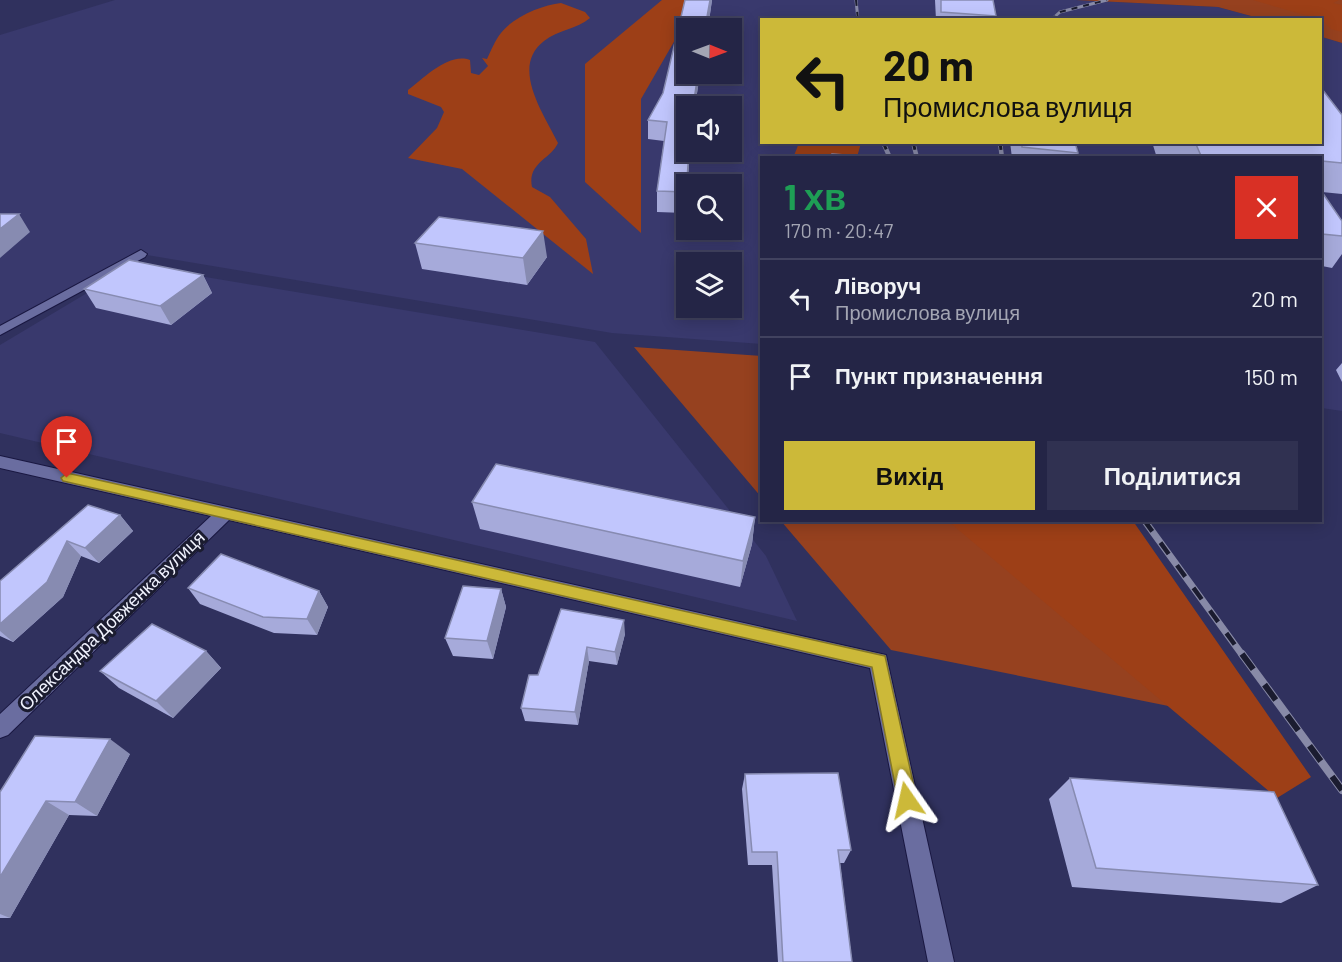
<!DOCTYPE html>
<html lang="uk">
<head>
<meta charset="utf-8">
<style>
	:root { --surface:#242546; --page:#303151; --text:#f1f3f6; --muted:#a3a5b3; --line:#41425f; --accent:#ccb939 }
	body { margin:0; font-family:Barlow,sans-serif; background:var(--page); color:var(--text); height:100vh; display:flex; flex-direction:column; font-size:22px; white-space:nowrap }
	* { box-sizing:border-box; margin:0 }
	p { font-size:20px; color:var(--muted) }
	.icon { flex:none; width:33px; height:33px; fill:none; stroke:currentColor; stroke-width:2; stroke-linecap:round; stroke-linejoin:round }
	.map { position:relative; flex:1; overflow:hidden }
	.sheet { position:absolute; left:760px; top:156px; width:562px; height:366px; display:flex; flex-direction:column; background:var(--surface); border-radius:0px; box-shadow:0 3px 15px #0003,0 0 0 2px var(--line) }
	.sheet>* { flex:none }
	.top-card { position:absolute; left:760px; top:18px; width:562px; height:126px; border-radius:0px; box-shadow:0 3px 15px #0003,0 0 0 2px var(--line); background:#ccb939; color:#111; overflow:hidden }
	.needle { width:39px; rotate:91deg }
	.fabs { position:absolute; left:676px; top:18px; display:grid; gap:12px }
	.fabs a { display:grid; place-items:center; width:66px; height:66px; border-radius:0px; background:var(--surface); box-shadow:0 3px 15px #0003,0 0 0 2px var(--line); font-size:30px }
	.pin { position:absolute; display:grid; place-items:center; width:51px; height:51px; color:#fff; margin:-62px -26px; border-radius:50% 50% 50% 0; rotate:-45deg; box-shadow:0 0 6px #0007 }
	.pin .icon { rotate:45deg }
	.me { position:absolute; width:66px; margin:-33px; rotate:349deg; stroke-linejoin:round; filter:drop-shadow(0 0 4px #0008) }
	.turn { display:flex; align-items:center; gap:21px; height:126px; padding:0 24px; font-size:27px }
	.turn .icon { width:78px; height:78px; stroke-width:2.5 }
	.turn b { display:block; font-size:42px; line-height:51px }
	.round { display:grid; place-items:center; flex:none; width:63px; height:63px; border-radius:0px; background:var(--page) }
	.overview { display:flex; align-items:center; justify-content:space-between; height:102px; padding:0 24px }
	h1 { font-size:36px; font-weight:700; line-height:45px; color:#1e9e55 }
	.primary-button { display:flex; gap:12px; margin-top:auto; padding:12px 24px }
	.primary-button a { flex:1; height:69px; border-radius:0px; background:var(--accent); color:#111; font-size:24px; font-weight:700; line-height:69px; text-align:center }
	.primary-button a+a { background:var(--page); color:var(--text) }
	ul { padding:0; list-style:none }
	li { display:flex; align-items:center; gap:18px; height:78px; padding:0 24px; border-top:2px solid var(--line) }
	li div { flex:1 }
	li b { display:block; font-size:22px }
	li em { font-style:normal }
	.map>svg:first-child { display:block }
	.built { fill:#39396d; fill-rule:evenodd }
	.green { fill:#96411f }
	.forest { fill:#9d3f17 }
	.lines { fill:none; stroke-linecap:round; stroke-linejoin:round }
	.minor-casing { stroke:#191741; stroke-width:2 }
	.minor { fill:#6a6da0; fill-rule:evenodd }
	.rail-far3-casing { stroke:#888aa7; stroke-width:3 }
	.rail-far2-casing { stroke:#888aa7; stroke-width:4.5 }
	.rail-far1-casing { stroke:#888aa7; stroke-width:7 }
	.rail-casing { stroke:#888aa7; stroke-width:8 }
	.rail-far3 { stroke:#1b1c30; stroke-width:2; stroke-dasharray:6; stroke-linecap:butt }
	.rail-far2 { stroke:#1b1c30; stroke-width:3; stroke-dasharray:8; stroke-linecap:butt }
	.rail-far1 { stroke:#1b1c30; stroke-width:4.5; stroke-dasharray:14; stroke-linecap:butt }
	.rail { stroke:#1b1c30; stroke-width:6; stroke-dasharray:19; stroke-linecap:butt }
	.wall { fill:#a6aada }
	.shaded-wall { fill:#878bb1 }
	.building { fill:#c1c6fd; stroke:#878bb1; stroke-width:1.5 }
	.route { fill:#ccb939; stroke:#857825; stroke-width:1.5 }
	.labels { text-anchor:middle; stroke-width:6; stroke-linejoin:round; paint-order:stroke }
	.street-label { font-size:18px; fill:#f1f3fe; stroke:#1b1c30 }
</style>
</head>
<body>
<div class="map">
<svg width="1342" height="962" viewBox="0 0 1342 962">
	<rect width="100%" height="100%" fill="#30315e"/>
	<path class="built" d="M115 0H1076L1218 7 1262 19 762 20V142H1322V37L1342 43V411L1322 408V158H762V344L612 333 141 254 0 331V35ZM687 28H732V74H687ZM687 106H732V152H687ZM687 184H732V230H687ZM687 262H732V308H687Z
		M134 265 595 342 766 556 797 621 0 433V345Z"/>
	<path class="green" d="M1076 0H1342V43L1322 37V20L1262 19 1218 7Z
		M634 347 762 356V498Z
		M781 521H1097L1233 719 891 650Z"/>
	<path class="forest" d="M662 0H698L641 99V233L585 182V64Z
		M1253 0H1339L1333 3 1342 5V32L1331 29 1322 20Z
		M561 3 585 12 590 18C577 29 558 30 544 41 510 67 544 114 558 143 551 159 527 163 532 187L550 197 586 239 593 274 462 169 408 158 437 128 444 112 441 107 408 94V90C424 78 449 52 470 60L471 73 479 75 488 66 482 58 487 59C491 51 495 40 501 33 513 17 542 5 561 3Z
		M799 143H861L857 157 793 158Z
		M948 521H1133L1311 777 1277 798Z"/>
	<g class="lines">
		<g class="minor-casing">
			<path id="minor" d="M141 250 147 254 145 257 0 335V326Z
				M0 456 886 655 954 962H928L870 668 229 520 8 735 0 738V714L211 516 0 468Z"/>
		</g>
		<use href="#minor" class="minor"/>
		<g class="rail-far3-casing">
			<path id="rail-far3" d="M856 0 858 20
				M1051 20 1060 12 1107 0"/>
		</g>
		<g class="rail-far2-casing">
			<path id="rail-far2" d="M883 142 890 158
				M913 142 917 158
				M1000 142 1002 158"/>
		</g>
		<g class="rail-far1-casing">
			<path id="rail-far1" d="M1144 520 1243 656"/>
		</g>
		<g class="rail-casing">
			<path id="rail" d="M1242 654 1342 790"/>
		</g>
		<use href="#rail-far3" class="rail-far3"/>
		<use href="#rail-far2" class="rail-far2"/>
		<use href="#rail-far1" class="rail-far1"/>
		<use href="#rail" class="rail"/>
	</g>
	<path class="wall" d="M685 0H712L708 28H687L700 74 695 106H687V152H690L685 213 657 212V191L664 141 648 139V120L663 93Z
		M935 0H993L996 16 995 20H936Z
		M1342 115V194L1322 192V158H1157L1152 142H1322Z
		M1010 142H1075L1078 153 1076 158H1012Z
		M1322 192 1342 221V254L1332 268 1322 266Z
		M415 243 547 257 527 285 422 269Z
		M203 275 212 293 171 325 96 308 84 289Z
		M1342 363V382L1336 370Z
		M472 502 755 517 752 544 740 587 480 529Z
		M88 505 120 515 133 531 99 563 81 556 63 597 13 642 0 636V581Z
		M188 588 319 591 328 607 317 635 274 633 200 604Z
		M501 589 506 607 493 659 453 656 445 638Z
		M561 609 625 634 617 665 589 661 578 725 525 721 521 708 538 675Z
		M206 651 221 668 173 718 119 688 100 671Z
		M130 754 97 816 69 815 10 918H0V792Z
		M745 774 851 850 844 863H840L852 962H778L772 865H748L742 789Z
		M1070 778 1318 885 1281 903 1072 887 1049 799Z"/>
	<path class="shaded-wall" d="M710 0H712L708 28H705Z
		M698 74H700L695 106H693Z
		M689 152H690L685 213 686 192Z
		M19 214 30 232 0 258V229Z
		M543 231 547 257 527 285 523 258Z
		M203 275 212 293 171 325 160 306Z
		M120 515 133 531 99 563 85 548Z
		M755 517 752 544 740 587 743 561Z
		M67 541 81 556 63 597 13 642 0 631V624Z
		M501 589 506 607 493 659 487 641Z
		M319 591 328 607 317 635 307 619Z
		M624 620 625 634 617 665 615 652Z
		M587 647 589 661 578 725 575 712Z
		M206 651 221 668 173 718 156 701Z
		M110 739 130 754 97 816 75 802Z
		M46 801 69 815 10 918 0 914V877Z"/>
	<path class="building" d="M685 0H710L705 28H687V74H698L693 106H687V152H689L686 192 657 191 667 122 648 120 663 93Z
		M941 0H993L996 16 941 12Z
		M1322 89 1342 115V163L1322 161V158H1202L1195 142H1322Z
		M1022 142H1075L1078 153 1022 147Z
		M832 154 872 157V158H832Z
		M1322 192 1342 221V236L1322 234Z
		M0 214H19L0 229Z
		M439 217 543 231 523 258 415 243Z
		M129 260 203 275 160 306 84 289Z
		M496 464 755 517 743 561 472 502Z
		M88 505 120 515 85 548 67 541 47 582 0 624V581Z
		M221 554 319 591 307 619 263 617 188 588Z
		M463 586 501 589 487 641 445 638Z
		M561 609 624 620 615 652 587 647 575 712 521 708 529 675H538Z
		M152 624 206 651 156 701 100 671Z
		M35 736 110 739 75 802 46 801 0 877V792Z
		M838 773 851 850H838L852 962H783L777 852H752L745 774Z
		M1070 778 1274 792 1318 885 1096 868Z"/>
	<path class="route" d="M67 473 885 656 917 800 914 807 907 810 900 807 898 800 872 667 63 481 61 478Z"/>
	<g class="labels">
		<g class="street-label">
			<text transform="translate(112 621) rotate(-44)" y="6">Олександра Довженка вулиця</text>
		</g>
	</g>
</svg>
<div class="fabs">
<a><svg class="needle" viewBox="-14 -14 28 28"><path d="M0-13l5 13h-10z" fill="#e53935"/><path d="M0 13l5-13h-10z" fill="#a3a5b3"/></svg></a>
<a><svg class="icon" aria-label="sound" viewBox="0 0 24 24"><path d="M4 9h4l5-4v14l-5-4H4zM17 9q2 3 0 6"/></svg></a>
<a><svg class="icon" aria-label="search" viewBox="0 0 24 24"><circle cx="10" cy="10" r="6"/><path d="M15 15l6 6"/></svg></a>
<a><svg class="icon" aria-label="layers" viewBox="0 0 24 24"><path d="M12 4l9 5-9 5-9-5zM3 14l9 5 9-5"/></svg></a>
</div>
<div class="pin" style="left:67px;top:478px;background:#d93025"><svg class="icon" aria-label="arrive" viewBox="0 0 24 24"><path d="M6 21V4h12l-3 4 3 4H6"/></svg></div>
<svg class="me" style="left:907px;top:800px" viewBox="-20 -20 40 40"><path d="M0-17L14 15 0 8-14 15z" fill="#ccb939" stroke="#fff" stroke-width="4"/></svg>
<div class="top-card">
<div class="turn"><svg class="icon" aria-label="left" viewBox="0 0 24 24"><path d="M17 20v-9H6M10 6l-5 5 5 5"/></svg><div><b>20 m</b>Промислова вулиця</div></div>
</div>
<section class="sheet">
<div class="overview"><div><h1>1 хв</h1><p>170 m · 20:47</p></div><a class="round" style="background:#d93025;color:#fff"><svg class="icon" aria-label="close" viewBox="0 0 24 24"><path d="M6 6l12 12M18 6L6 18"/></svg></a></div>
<ul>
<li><svg class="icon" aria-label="left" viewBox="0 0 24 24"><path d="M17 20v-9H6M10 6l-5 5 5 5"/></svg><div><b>Ліворуч</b><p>Промислова вулиця</p></div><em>20 m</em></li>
<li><svg class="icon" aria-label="arrive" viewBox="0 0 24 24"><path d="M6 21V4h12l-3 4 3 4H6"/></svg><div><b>Пункт призначення</b></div><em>150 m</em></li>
</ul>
<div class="primary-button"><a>Вихід</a><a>Поділитися</a></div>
</section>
</div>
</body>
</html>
